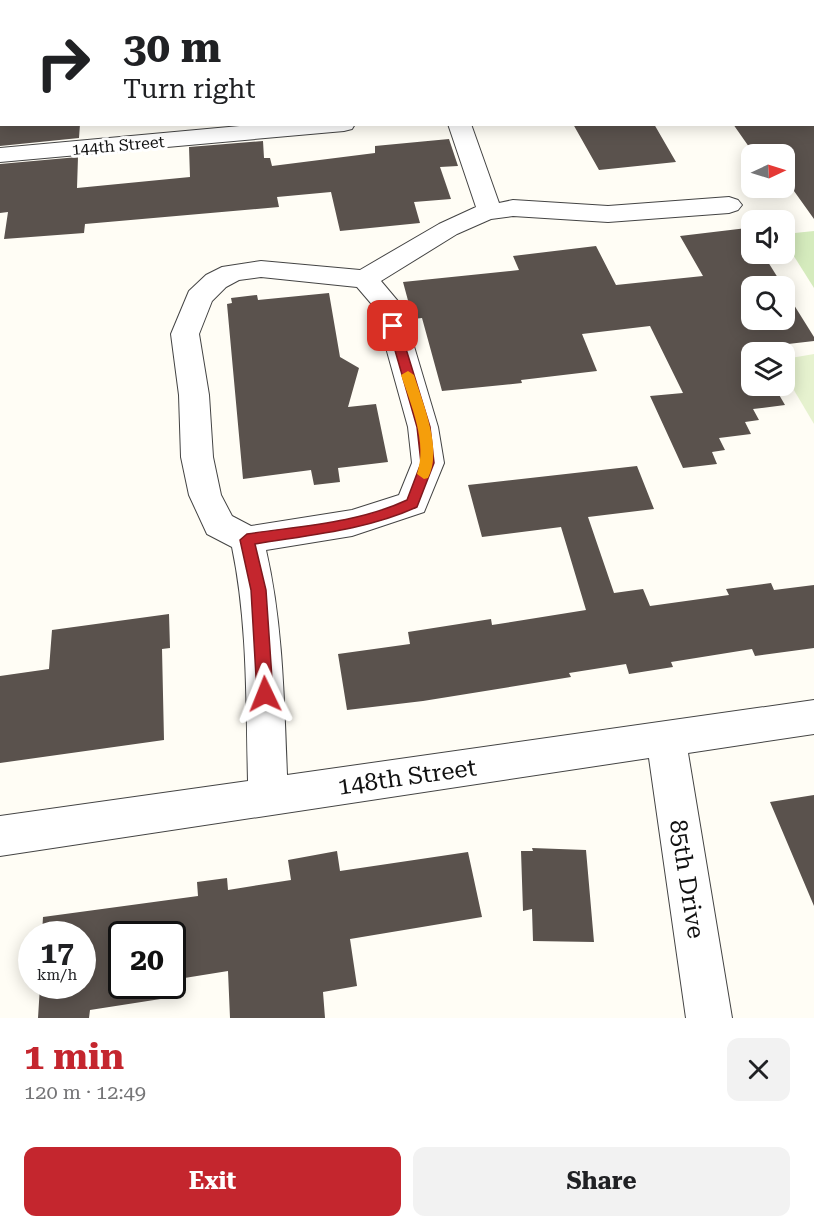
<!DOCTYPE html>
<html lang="en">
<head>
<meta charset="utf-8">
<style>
	:root { --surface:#fff; --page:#f2f2f2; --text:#202124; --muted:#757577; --accent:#c4262e }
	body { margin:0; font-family:"Roboto Serif",serif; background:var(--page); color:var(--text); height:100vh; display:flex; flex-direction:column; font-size:22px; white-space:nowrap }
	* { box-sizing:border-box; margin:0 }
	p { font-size:20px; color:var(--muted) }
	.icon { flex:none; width:33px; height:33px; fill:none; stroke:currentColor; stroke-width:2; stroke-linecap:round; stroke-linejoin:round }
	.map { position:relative; height:1018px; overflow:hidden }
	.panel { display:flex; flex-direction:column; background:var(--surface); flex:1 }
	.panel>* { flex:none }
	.hud { position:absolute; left:0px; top:0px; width:814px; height:126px; box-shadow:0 3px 15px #0003; background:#fff; color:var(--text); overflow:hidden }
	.needle { width:39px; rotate:86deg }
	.tools { position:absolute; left:741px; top:144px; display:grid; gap:12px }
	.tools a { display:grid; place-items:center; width:54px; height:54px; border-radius:12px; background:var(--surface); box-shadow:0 3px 15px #0003; font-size:30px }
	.speed { position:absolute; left:18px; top:921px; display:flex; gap:12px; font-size:30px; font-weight:700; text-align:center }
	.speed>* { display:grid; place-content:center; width:78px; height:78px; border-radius:50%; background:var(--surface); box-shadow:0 3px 15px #0003; line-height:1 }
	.speed small { font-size:15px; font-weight:400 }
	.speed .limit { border:3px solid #111; border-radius:9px; background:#fff; color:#111 }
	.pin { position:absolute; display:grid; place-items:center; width:51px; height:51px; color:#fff; margin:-26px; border-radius:12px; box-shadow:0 3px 9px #0006 }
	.me { position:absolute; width:66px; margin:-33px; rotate:358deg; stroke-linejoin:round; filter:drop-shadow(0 0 4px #0008) }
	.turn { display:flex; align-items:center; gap:21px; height:126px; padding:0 24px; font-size:27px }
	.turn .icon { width:78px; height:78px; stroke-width:2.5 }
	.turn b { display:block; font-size:42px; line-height:51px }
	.round { display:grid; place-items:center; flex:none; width:63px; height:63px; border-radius:12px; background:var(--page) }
	.headline { display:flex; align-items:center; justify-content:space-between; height:102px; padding:0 24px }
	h1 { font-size:36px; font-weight:700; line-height:45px; color:var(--accent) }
	.cta { display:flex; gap:12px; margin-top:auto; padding:12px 24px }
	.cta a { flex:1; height:69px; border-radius:12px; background:var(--accent); color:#fff; font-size:24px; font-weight:700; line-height:69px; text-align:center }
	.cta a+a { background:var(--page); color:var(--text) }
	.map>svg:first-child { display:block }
	.green { fill:#d5ebbd }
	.pitch { fill:#e6f2cf }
	.building { fill:#5a524d }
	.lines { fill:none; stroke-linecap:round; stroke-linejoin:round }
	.minor-casing { stroke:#444; stroke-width:2 }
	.minor { fill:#fff; fill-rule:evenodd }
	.route { fill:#c4262e; stroke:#7f191e; stroke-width:1.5 }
	.slow { fill:#f59e0b }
	.labels { text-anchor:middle; stroke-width:6; stroke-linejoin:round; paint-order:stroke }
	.far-street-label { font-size:16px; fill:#111; stroke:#fff }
	.near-street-label { font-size:24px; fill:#111; stroke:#fff }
</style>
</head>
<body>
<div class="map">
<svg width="814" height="1018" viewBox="0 0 814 1018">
	<rect width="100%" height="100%" fill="#fffdf5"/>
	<path class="green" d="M814 231V288L785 242V234Z"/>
	<path class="pitch" d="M814 354V424L785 375V359Z"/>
	<path class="building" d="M0 124H80L79 138 0 146Z
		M573 124H654L676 162 599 170Z
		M733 124H814V219L784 177V154H754Z
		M449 139 458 166 440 167 451 199 414 202 420 223 340 231 331 192 277 197 279 207 85 224 84 233 4 239 8 212 0 213V164L78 157 77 188 190 177 189 147 263 141 264 158H270L272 166 375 153V146Z
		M747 228 752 236V254H763L783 286H752V320H784V289L814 337V341L753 348 756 352H752V386H774L785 405 753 409 759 420 745 422 751 434 719 438 725 450 712 452 717 464 683 468 650 396 683 393 650 326 582 334 597 371 521 380 522 383 442 391 422 318 413 319 403 282 519 270 513 256 596 246 616 285 703 276 680 236Z
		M329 293 340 357 359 368 348 407 376 404 388 462 338 468 340 482 314 485 311 470 243 479 227 304 232 303 231 298 257 295 258 300Z
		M637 466 654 509 588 517 614 593 643 589 650 606 729 595 726 589 771 583 774 590 814 585V648L755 656 752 649 671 662 673 667 629 674 626 664 569 673 571 677 423 701 347 710 338 654 410 644 408 632 491 619 492 625 586 610 561 527 482 537 468 485Z
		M169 614 170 648 162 649 164 740 0 763V676L49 669 52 630Z
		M814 795V906L770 802Z
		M532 848 586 850 594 942 533 941 532 909 523 911 521 851H533Z
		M337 851 340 871 468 852 482 917 350 939 357 986 323 992 325 1018H230L228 971 172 980V934H122V986H167V998L90 1010 89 1018H38L40 986H82V934H42L43 917 198 896 197 882 227 878 228 890 291 880 288 860Z"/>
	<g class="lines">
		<g class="minor-casing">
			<path id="minor" d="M109 0H129V2H109Z
				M277 0H316L276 2Z
				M352 0H372L373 2H353Z
				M650 0H670L671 2H651Z
				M0 17H2V29H0Z
				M813 79H814V93H813Z
				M261 124H355L352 129 344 131 0 162V148Z
				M448 124H471L499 203 513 200 608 206 729 197 738 200 742 205 738 210 729 213 608 222 513 216 491 219 457 234 381 281 402 306 438 427 444 463 424 512 352 536 266 550C283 624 284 700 287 775L814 700V734L688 753 732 1018H686L649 758 0 856V816L248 781C246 703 248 624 232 547L207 534 189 495 181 457 179 395 171 334 189 291 206 275 222 267 261 261 360 270 439 224 476 207ZM261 277 357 287 375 308 408 427 412 463 399 495 352 510 251 526 232 516 221 495 213 457 209 395 199 334 212 301 226 287 239 280Z"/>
		</g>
		<use href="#minor" class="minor"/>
	</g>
	<path class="route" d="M393 322 399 326 430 427 434 463 417 507C367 530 309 535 255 544L266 590 273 694 271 699 265 701 260 699 257 694 251 590 240 540 247 534C300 526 358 523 407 500L421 463 417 427 388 326Z"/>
	<path class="slow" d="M408 371 414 375C423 404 443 450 428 478L424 479 417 474C428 443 411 405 401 375Z"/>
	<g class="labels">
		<g class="far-street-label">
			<text transform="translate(118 145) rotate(-5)" y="6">144th Street</text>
		</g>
		<g class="near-street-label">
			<text transform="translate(407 777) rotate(-8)" y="8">148th Street</text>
			<text transform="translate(687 879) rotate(81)" y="8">85th Drive</text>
		</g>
	</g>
</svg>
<div class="tools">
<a><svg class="needle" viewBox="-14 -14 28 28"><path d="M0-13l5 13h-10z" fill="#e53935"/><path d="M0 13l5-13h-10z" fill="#757577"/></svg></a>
<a><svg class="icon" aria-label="sound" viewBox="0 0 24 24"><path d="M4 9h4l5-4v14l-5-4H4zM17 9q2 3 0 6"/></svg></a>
<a><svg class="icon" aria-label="search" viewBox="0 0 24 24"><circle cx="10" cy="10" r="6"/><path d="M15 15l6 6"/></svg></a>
<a><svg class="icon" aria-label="layers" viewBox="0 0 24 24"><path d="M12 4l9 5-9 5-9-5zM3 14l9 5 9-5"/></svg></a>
</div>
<div class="speed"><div>17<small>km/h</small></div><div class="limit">20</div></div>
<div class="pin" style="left:393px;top:326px;background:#d93025"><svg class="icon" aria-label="arrive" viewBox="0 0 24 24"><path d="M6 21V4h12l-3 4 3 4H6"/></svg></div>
<svg class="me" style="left:265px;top:694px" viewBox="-20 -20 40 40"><path d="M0-17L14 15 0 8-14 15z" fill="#c4262e" stroke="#fff" stroke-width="4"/></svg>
<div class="hud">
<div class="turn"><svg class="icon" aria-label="right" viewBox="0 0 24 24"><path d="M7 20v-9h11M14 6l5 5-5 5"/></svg><div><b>30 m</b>Turn right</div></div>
</div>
</div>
<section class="panel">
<div class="headline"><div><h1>1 min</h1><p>120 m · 12:49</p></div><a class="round"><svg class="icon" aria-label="close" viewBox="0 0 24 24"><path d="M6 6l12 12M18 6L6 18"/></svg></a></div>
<div class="cta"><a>Exit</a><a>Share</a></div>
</section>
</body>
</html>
